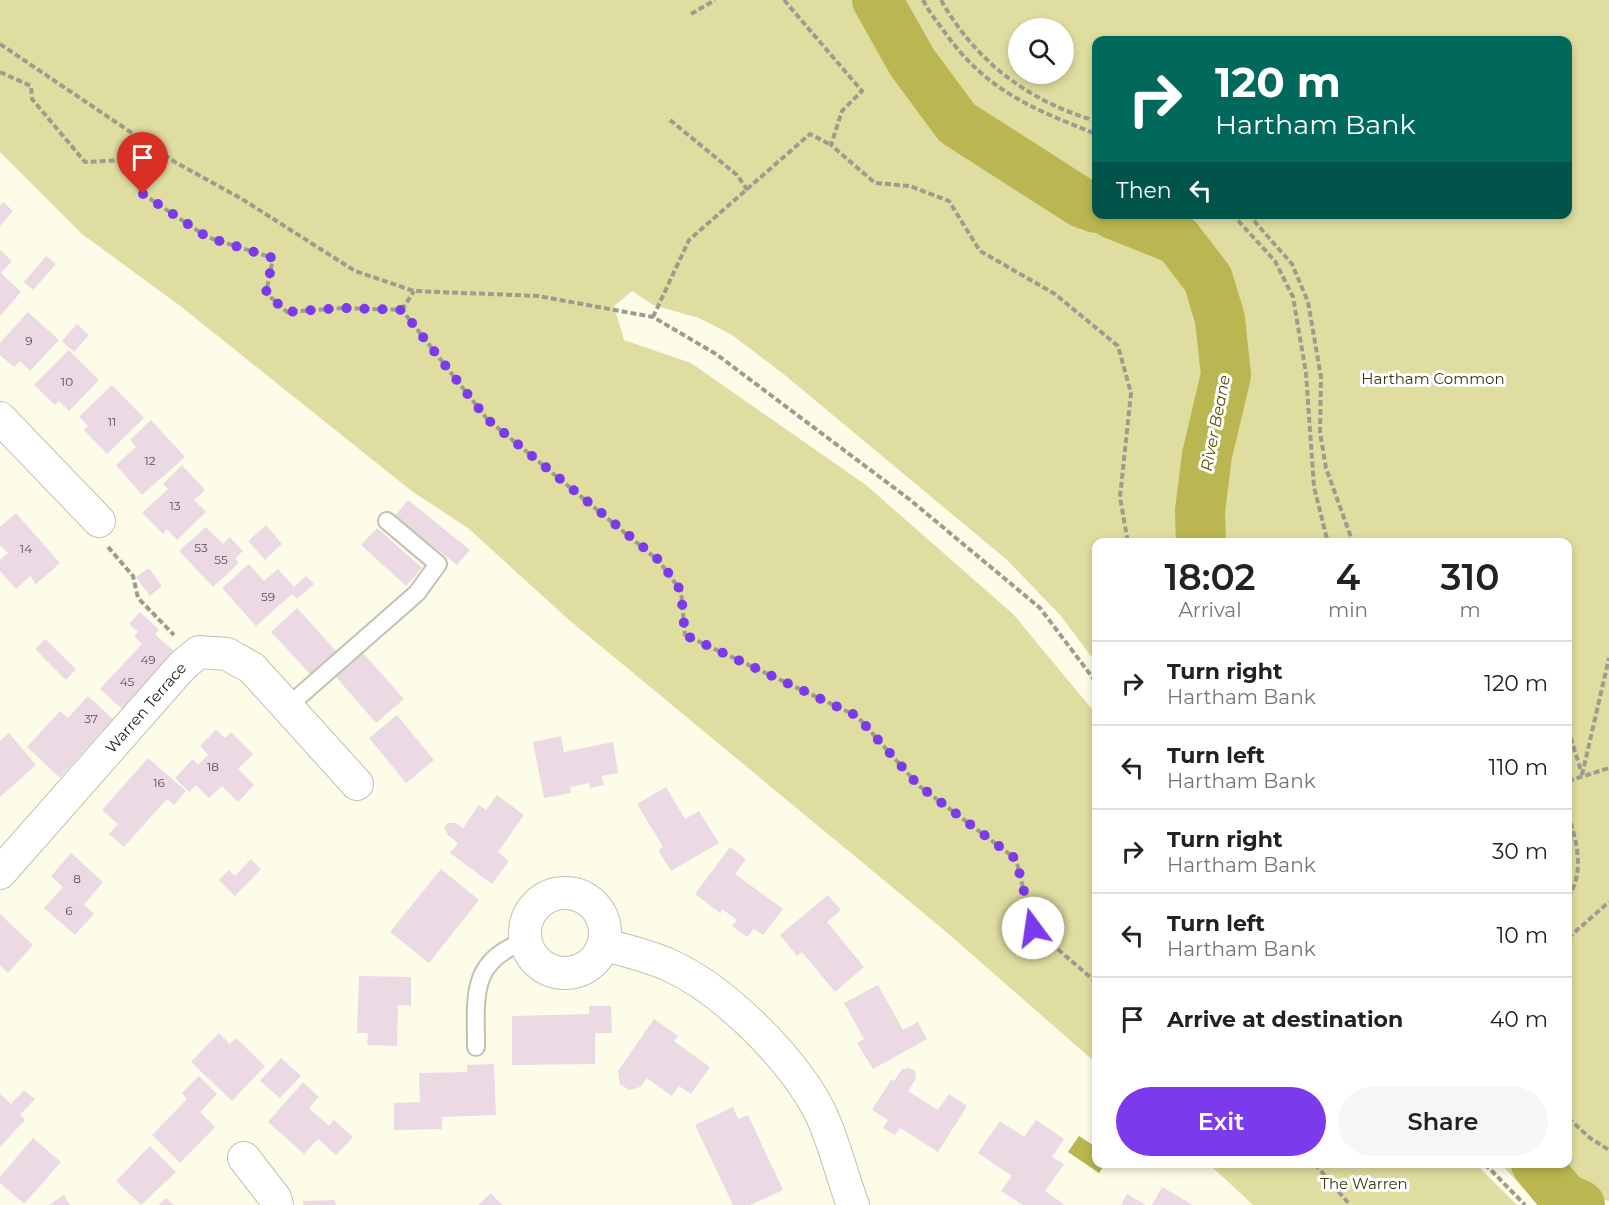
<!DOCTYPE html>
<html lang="en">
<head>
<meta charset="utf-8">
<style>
	:root { --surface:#fff; --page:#f6f6f6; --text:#222; --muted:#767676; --line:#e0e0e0; --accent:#7c3aed }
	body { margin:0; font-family:Montserrat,sans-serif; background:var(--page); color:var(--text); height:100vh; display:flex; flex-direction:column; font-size:22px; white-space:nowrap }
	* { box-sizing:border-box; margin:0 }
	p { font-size:20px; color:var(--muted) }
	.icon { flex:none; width:33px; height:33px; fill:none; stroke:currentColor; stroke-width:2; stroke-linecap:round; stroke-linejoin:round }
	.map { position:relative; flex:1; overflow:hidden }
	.sheet { position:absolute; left:1092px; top:538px; width:480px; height:630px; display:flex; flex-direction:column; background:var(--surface); border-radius:12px; box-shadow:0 3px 9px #0003 }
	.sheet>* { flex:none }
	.banner { position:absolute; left:1092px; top:36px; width:480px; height:183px; border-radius:12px; box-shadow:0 3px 9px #0003; background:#00695c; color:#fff; overflow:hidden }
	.tools { position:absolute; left:1008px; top:18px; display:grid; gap:12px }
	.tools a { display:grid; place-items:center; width:66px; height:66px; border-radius:50%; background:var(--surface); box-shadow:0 3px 9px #0003; font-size:30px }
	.pin { position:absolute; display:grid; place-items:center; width:51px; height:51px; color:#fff; margin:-62px -26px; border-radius:50% 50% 50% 0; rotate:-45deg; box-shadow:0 0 6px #0007 }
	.pin .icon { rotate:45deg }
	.me { position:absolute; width:66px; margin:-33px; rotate:346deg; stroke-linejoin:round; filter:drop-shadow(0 0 4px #0008) }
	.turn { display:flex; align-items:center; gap:21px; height:126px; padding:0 24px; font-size:27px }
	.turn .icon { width:78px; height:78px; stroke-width:2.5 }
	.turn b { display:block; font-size:42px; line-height:51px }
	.then { display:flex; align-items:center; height:57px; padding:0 24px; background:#0003; gap:12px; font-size:22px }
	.eta { display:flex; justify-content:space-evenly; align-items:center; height:102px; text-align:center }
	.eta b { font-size:36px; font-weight:600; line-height:42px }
	.cta { display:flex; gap:12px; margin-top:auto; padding:12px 24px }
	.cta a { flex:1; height:69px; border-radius:36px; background:var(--accent); color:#fff; font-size:24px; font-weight:600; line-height:69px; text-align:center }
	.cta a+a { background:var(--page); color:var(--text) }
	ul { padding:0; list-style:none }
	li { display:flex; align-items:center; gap:18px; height:84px; padding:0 24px; border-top:2px solid var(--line) }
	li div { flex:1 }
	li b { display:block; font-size:22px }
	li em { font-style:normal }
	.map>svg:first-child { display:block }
	.green { fill:#dfdda0; fill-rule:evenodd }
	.water { fill:#bab651 }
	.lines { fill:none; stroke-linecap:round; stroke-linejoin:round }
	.river { stroke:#bab651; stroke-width:50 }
	.building { fill:#ebd9e4 }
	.lane-casing { stroke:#c2c2b0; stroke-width:20 }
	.street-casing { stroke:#c2c2b0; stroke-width:34 }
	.path { stroke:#9d9d8f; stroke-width:4; stroke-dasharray:6 3; stroke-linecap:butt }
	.lane { stroke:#fff; stroke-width:16 }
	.street { stroke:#fff; stroke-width:32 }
	.route { stroke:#7c3aed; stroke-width:10; stroke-dasharray:0 18 }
	.labels { text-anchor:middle; stroke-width:6; stroke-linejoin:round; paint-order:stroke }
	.number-label { font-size:12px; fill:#56514f }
	.park-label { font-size:15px; fill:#3a380d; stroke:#fff }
	.street-label { font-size:15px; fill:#24241d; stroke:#fff }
	.water-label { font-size:16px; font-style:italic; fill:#575302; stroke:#fff }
</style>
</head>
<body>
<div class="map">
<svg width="1609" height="1205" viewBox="0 0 1609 1205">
	<rect width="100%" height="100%" fill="#fcfce9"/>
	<path class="green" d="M0 0H857L899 73 957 132 1076 211 1159 240 1190 269 1218 332V374L1185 481 1184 543H1096V663L1061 616 1006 559 781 372 732 335 699 318 653 305 632 291 614 306 624 340 691 363 866 485 1013 614 1096 714V1063L944 930 568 619 468 528 413 492 179 305 82 234 0 152Z
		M894 0H1609V1201L1597 1198 1564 1164H1568V543H1224L1222 530 1228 475 1250 374 1241 327 1210 260 1194 233 1151 215 1568 214V40H1096V189C1033 158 973 117 930 59 916 41 905 19 894 0ZM1018 28H1064V74H1018Z
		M1209 1164H1476L1517 1205H1253Z
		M1501 1164H1526L1564 1205H1539Z"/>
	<path class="water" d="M1079 1136 1096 1147V1164H1105L1099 1173 1068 1152Z"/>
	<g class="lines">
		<path class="river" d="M877 0 912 62 957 123 1082 203 1096 208
			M1113 214 1178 240 1208 279 1220 319 1226 375 1207 455 1200 511 1201 543
			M1536 1164 1564 1198 1580 1205"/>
	</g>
	<path class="building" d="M3 202 13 211 0 226V206Z
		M0 250 12 261 1 273 21 292 0 316Z
		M46 256 56 264 33 290 24 282Z
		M28 312 59 340 30 371 20 361 14 367 0 355V343Z
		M77 324 89 335 74 352 62 341Z
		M69 350 99 380 69 411 59 401 55 405 34 385Z
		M112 385 144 418 107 454 84 430 88 426 79 417Z
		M151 420 185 457 142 495 116 465 136 447 130 440Z
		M182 465 205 490 194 500 206 512 177 540 167 529 163 534 142 513 168 489 163 484Z
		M408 500 470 550 457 565 395 516Z
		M16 513 60 563 36 584 30 576 16 589 0 571V560L8 553 0 545V527Z
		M266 525 282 544 265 560 248 541Z
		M206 527 223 544 230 537 243 551 235 558 239 563 213 587 179 551Z
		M377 528 422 568 406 586 361 545Z
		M249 564 264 581 278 569 294 587 306 576 314 584 297 599 292 594 256 626 222 588Z
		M149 568 162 586 150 596 136 577Z
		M297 608 338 653 312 676 271 632Z
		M140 612 159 630 155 634 175 652 123 710 100 689 142 644 134 636 138 632 129 624Z
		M45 639 76 669 66 680 35 649Z
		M363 653 404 699 376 723 336 677Z
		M88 696 113 719 60 778 27 747 60 711 68 718Z
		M397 715 434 760 406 783 369 738Z
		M216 730 225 738 231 732 253 754 238 769 254 785 238 802 222 786 209 798 196 785 189 792 175 778 193 759 198 765 208 755 200 746Z
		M9 733 36 765 0 797V741Z
		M561 736 564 752 613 742 618 773 602 776 604 785 590 788 589 783 570 787 571 793 544 798 533 742Z
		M148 758 186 791 174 805 167 799 124 847 109 834 118 824 102 810Z
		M666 787 685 819 699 811 719 843 671 871 658 850 663 847 637 804Z
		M497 795 524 815 498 852 509 861 492 884 450 853 458 843 448 835 444 828 448 823H456L463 828 479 805 486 810Z
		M730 847 746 859 735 874 783 909 763 935 754 929 747 937 732 926 737 920 722 909 720 913 695 894Z
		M71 853 103 882 84 905 94 914 75 935 44 908 63 887 51 876Z
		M251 859 261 869 235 896 219 880 229 870 235 876Z
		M441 869 479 900 429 963 390 932Z
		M828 895 841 910 827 922 864 967 835 992 802 952 797 956 780 935Z
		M0 914 33 945 8 973 0 965Z
		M359 976 411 977V1006L398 1005 397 1046 367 1045 368 1033H357Z
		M878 985 903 1030 918 1022 927 1039 873 1069 857 1043 864 1039 844 1003Z
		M589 1006H611L612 1033H595V1064L512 1065V1016L589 1014Z
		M654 1019 678 1036 674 1041 710 1067 691 1094 679 1086 672 1096 647 1078 640 1087 629 1090 620 1084 618 1071Z
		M219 1033 230 1044 236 1038 265 1066 232 1101 191 1062Z
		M281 1058 301 1076 280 1098 260 1081Z
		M494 1064 496 1115 442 1117V1129L394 1130V1103L420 1102 419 1073 467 1072V1065Z
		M909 1068 915 1071 916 1078 908 1091 938 1110 949 1094 967 1106 938 1152 900 1128 895 1135 883 1128 888 1120 872 1110 891 1080 894 1081 902 1069Z
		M199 1076 217 1094 200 1112 215 1127 180 1163 152 1135 187 1099 182 1093Z
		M303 1082 319 1097 309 1108 329 1126 334 1120 353 1137 336 1155 318 1139 304 1154 268 1122Z
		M24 1090 35 1099 20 1115 25 1120 0 1147V1094L11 1104Z
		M733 1107 738 1119 748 1115 783 1190 750 1205H733L695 1125Z
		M1036 1120 1064 1139 1052 1157 1064 1164 1045 1191 1065 1205H1023L1001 1191 1012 1176 978 1153 1000 1121 1024 1137Z
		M33 1138 61 1162 24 1204 0 1183V1177Z
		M150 1146 176 1172 141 1205 116 1181Z
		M1162 1187 1193 1205H1152Z
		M491 1193 502 1205H478Z
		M1127 1194 1146 1205H1121Z
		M64 1195 70 1205H49Z
		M166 1198 174 1205H159Z
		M335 1200 336 1205H303V1201Z"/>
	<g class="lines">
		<g class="lane-casing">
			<path id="lane" d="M287 707 417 593 438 564 387 521
				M476 1047C476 997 469 960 526 941"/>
		</g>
		<g class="street-casing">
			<path id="street" d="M0 418 99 521
				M0 873 183 665 199 652 227 654 252 668 357 784
				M525 933a40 40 0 1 1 80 0a40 40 0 1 1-80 0Z
				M605 945C627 951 650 956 671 966 724 990 792 1058 819 1110 834 1140 841 1174 853 1205
				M244 1158 275 1198 277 1205"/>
		</g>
		<path class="path" d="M784 0 862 91 842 111 831 145 875 183 910 186 949 201 980 251 1055 294 1118 346 1131 393 1120 497 1128 543
			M923 0C929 12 938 23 946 34 987 91 1033 109 1096 134
			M941 0C976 62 1028 101 1096 121
			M691 14 715 0
			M0 44 175 162 242 199 355 271 414 291 538 296 653 317 716 354 909 499 1040 608 1096 682
			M0 72 31 86 32 99 85 162 125 160 143 194 207 237 273 258 266 293 287 312 343 308 402 310 487 419 659 561 681 591 685 635 857 716 918 785 1016 859 1033 928 1096 982
			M670 120 737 175 748 191
			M1232 214 1275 261 1293 297 1306 373 1314 487 1328 543
			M1248 214 1292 264 1308 302 1321 377 1320 432 1326 468 1353 543
			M402 310 414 291
			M653 317 689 240 810 134 831 145
			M108 547 133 576 138 598 174 635
			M1568 729 1582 774
			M1582 775 1609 658
			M1568 781 1609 768
			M1568 814C1577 843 1585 871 1568 898
			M1568 938 1609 902
			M1568 1118 1590 1138 1609 1150
			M1315 1164 1350 1205
			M1485 1164 1525 1205"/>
		<use href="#lane" class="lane"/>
		<use href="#street" class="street"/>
	</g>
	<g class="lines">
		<path class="route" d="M143 194 207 237 273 258 266 293 287 312 343 308 402 310 487 419 660 561 681 591 685 635 857 716 918 785 1016 859 1033 928"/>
	</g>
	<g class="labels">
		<g class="number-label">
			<text x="29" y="345">9</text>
			<text x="67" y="386">10</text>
			<text x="112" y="426">11</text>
			<text x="150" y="465">12</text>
			<text x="175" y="510">13</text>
			<text x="201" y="552">53</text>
			<text x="26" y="553">14</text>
			<text x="221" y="564">55</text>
			<text x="268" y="601">59</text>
			<text x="148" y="664">49</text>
			<text x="127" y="686">45</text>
			<text x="91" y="723">37</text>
			<text x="213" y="771">18</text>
			<text x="159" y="787">16</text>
			<text x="77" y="883">8</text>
			<text x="69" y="915">6</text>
		</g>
		<g class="park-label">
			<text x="1433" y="384">Hartham Common</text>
			<text x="1364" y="1189">The Warren</text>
		</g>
		<g class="street-label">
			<text transform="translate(146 708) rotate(-49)" y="5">Warren Terrace</text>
		</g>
		<g class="water-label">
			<text transform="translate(1215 423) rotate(-79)" y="6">River Beane</text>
		</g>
	</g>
</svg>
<div class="tools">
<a><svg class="icon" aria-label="search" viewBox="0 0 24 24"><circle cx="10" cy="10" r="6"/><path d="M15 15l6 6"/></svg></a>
</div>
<div class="pin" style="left:143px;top:194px;background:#d93025"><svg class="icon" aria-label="arrive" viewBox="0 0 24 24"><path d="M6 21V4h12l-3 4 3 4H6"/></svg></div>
<svg class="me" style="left:1033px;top:928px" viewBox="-20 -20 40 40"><circle r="19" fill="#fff"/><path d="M0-13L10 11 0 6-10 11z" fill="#7c3aed"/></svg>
<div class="banner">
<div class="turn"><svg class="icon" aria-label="right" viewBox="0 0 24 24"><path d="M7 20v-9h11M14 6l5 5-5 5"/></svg><div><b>120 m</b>Hartham Bank</div></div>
<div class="then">Then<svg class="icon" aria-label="left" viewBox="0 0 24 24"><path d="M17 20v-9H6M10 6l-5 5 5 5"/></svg></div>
</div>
<section class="sheet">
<div class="eta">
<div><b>18:02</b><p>Arrival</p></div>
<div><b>4</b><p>min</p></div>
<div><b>310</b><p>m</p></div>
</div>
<ul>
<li><svg class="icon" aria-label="right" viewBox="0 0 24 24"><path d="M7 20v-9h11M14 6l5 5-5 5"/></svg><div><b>Turn right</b><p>Hartham Bank</p></div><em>120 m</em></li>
<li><svg class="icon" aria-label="left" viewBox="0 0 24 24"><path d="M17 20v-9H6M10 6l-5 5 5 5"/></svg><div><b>Turn left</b><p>Hartham Bank</p></div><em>110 m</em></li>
<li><svg class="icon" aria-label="right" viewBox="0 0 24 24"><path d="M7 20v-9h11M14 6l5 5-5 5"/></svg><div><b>Turn right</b><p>Hartham Bank</p></div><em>30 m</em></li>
<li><svg class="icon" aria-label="left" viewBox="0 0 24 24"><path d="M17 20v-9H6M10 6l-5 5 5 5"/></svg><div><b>Turn left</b><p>Hartham Bank</p></div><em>10 m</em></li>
<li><svg class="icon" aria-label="arrive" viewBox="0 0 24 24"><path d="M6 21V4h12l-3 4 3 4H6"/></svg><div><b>Arrive at destination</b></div><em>40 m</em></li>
</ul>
<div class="cta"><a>Exit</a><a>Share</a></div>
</section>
</div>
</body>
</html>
